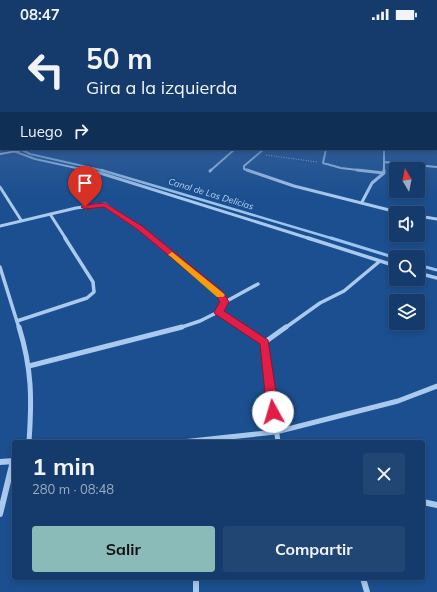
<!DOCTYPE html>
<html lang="es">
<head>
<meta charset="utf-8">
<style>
	:root { --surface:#143b6b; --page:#214673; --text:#f1f3f6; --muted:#9dadc1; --line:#33557e; --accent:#8bbbb9 }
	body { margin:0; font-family:Mulish,sans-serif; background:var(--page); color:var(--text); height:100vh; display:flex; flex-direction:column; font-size:15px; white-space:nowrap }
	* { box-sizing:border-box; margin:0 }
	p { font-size:13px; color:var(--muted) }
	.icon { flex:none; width:22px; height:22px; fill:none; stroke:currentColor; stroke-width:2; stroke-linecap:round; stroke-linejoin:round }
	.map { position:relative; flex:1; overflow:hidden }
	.sheet { position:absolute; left:12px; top:412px; width:413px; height:140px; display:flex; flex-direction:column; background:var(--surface); border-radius:4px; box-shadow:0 2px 6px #0003,0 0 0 1px var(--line) }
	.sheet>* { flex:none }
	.guide { position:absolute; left:0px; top:0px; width:437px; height:122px; box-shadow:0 2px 6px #0003,0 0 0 1px var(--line); background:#143b6b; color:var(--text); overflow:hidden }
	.needle { width:26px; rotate:350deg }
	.tools { position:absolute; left:389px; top:134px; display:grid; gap:8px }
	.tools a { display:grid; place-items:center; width:36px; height:36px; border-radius:4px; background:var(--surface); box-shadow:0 2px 6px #0003,0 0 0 1px var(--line); font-size:20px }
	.pin { position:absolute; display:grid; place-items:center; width:34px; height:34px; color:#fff; margin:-41px -17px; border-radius:50% 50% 50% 0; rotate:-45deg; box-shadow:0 0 4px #0007 }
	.pin .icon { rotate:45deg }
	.me { position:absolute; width:44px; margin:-22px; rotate:354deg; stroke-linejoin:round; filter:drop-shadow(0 0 3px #0008) }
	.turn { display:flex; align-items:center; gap:14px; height:84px; padding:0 20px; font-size:18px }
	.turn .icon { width:52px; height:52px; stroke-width:2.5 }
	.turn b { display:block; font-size:28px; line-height:34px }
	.then { display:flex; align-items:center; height:38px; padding:0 20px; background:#0003; gap:8px; font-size:15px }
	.round { display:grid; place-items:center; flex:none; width:42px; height:42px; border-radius:4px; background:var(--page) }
	.headline { display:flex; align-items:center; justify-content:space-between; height:68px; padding:0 20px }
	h1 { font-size:24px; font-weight:700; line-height:30px }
	.action { display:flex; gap:8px; margin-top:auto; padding:8px 20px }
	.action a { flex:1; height:46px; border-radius:4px; background:var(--accent); color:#111; font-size:16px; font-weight:700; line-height:46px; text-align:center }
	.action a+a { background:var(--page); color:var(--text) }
	.status { display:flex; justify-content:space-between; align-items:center; height:28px; padding:0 20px; background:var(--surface); direction:ltr }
	.status svg { height:11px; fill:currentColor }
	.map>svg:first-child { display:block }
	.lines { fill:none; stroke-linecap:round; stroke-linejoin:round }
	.stream-far2 { stroke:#9cc4f0; stroke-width:2 }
	.stream-far1 { stroke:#9cc4f0; stroke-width:2.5 }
	.stream { stroke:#9cc4f0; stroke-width:3 }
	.path { stroke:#a9c9ee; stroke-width:1; stroke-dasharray:1 1.5; stroke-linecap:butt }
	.street-far4 { stroke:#a9c9ee; stroke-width:2 }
	.street-far3 { stroke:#a9c9ee; stroke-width:3 }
	.street-far2 { stroke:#a9c9ee; stroke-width:3.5 }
	.street-far1 { stroke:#a9c9ee; stroke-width:5 }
	.street { stroke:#a9c9ee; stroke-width:6 }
	.secondary { fill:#d6e6fa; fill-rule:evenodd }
	.route { fill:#e11d48; stroke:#92132f }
	.slow { fill:#f59e0b }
	.labels { text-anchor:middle; stroke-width:4; stroke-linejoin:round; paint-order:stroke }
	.far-water-label { font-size:9px; font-style:italic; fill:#b5d3f5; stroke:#1b4f8f }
</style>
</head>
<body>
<div class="status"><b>08:47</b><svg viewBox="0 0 49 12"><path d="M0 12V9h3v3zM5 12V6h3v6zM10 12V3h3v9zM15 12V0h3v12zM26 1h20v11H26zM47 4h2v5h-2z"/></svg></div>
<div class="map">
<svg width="437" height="564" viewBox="0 0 437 564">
	<rect width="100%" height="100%" fill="#1b4f8f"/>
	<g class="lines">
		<path class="stream-far2" d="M20 121 30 126 105 143"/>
		<path class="stream-far1" d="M101 142 334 211"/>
		<path class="stream" d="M331 210 396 230
			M418 237 437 242"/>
		<path class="path" d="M266 127 317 134"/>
		<path class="street-far4" d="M8 121 35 131 90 143
			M326 121 323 135 341 140 366 143
			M384 121V143
			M384 134 437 139
			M210 143 235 121
			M250 143 244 141V138L264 121"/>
		<path class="street-far3" d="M85 142 100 145 311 211
			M247 142 294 158 401 185
			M357 142 384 145
			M384 142V145
			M210 143 211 142
			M0 159 21 192
			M362 174 372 155 384 145
			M50 186 66 211
			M418 188 437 191
			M0 198 76 180 105 176 153 211"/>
		<path class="street-far2" d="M152 210 220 266 225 274
			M308 210 396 238
			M0 239 19 300
			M418 245 437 250
			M218 284 243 300
			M17 293 87 270 94 264 93 254 65 210
			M179 300 200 293 218 284 225 274 258 256
			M285 300 320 275 344 263 380 233"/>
		<path class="street-far1" d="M19 299C32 341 32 371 29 414
			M241 299 265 314
			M29 338 182 299
			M182 414 276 404 398 373 437 358
			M278 414 265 314 286 299"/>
		<path class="street" d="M0 434 14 433
			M423 474 437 477
			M0 486 13 433
			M196 550V564
			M363 550 367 564"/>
		<path class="secondary" d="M23 121H33L0 127V125Z"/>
	</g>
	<linearGradient id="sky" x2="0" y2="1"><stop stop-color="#0f2b4f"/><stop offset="0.53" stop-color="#39639b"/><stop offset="1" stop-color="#39639b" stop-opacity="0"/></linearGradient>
	<rect width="437" height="169" fill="url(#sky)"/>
	<path class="route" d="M105 175 142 198 223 264 229 274 224 283 268 312 279 384 277 388 273 389 269 388 267 384 260 316 215 286 214 284 220 274 216 267 137 201 104 179 85 181 81 179 85 177Z"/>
	<path class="slow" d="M172 224 223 265 225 267 223 269H217L170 228 168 227Z"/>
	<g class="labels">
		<g class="far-water-label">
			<text transform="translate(211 166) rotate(17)" y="3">Canal de Las Delicias</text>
		</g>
	</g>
</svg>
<div class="tools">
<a><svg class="needle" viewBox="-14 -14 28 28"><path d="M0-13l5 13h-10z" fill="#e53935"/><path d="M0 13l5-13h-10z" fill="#9dadc1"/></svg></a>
<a><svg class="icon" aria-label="sound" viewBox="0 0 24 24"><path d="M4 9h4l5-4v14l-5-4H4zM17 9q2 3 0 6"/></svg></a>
<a><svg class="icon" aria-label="search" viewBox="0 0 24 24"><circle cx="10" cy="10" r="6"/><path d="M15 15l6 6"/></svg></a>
<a><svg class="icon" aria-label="layers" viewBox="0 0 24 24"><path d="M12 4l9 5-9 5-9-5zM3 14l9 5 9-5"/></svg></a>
</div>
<div class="pin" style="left:85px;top:179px;background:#d93025"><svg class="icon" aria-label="arrive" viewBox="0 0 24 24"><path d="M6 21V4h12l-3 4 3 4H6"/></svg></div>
<svg class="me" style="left:273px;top:384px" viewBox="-20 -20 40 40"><circle r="19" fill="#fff"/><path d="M0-13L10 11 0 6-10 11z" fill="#e11d48"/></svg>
<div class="guide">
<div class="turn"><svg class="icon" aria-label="left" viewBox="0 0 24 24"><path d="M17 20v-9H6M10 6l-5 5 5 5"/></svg><div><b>50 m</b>Gira a la izquierda</div></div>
<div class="then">Luego<svg class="icon" aria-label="right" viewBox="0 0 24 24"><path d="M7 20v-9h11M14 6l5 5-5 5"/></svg></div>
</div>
<section class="sheet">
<div class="headline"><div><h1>1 min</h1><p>280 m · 08:48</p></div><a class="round"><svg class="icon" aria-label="close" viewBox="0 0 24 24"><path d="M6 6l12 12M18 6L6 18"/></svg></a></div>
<div class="action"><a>Salir</a><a>Compartir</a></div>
</section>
</div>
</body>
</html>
